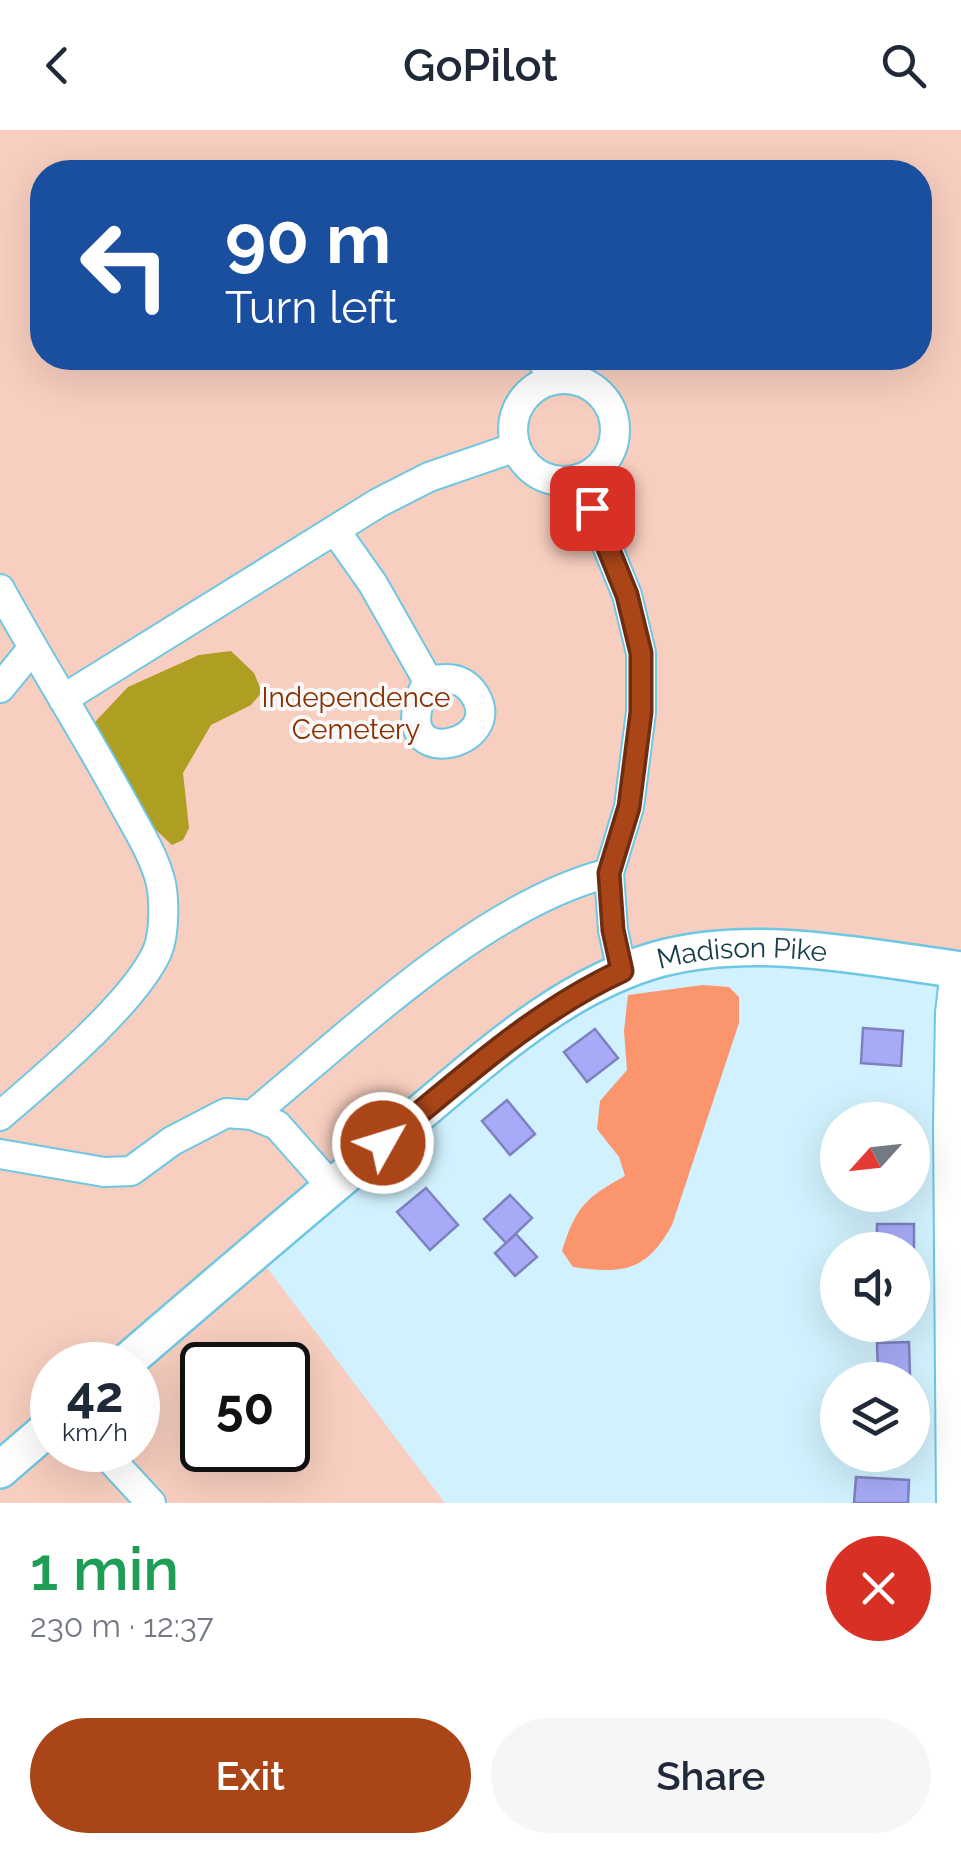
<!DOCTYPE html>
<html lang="en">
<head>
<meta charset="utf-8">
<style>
	:root { --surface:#fff; --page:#f6f6f7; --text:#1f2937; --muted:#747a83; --accent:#aa4518 }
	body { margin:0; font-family:Raleway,sans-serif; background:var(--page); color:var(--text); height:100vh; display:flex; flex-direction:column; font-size:38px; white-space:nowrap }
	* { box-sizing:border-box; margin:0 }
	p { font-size:32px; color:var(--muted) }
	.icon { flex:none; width:55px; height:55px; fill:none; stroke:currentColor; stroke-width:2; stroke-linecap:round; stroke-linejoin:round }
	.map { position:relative; height:1373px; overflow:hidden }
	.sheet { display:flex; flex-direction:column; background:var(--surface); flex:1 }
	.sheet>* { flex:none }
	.guide { position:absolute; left:30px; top:30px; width:902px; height:210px; border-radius:40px; box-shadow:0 10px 40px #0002; background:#1a4fa0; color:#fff; overflow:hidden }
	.needle { width:65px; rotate:243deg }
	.tools { position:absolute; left:820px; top:972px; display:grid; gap:20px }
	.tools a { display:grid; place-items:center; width:110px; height:110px; border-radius:50%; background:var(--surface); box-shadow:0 10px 40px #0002; font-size:50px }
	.speed { position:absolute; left:30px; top:1212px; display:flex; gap:20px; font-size:50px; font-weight:700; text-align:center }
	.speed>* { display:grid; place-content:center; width:130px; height:130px; border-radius:50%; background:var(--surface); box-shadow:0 10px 40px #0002; line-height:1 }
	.speed small { font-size:25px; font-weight:400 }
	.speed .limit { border:5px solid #111; border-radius:15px; background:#fff; color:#111 }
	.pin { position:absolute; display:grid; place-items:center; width:85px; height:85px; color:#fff; margin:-42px; border-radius:20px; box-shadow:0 5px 15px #0006 }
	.me { position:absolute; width:110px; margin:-55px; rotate:51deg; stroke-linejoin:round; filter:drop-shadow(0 0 8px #0008) }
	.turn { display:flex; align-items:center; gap:35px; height:210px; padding:0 30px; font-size:45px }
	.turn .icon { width:130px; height:130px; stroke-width:2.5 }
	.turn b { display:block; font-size:70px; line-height:85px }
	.round { display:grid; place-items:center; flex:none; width:105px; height:105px; border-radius:52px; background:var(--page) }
	.overview { display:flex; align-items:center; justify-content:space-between; height:170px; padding:0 30px }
	h1 { font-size:60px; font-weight:600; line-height:75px; color:#1e9e55 }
	.action { display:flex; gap:20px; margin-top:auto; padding:20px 30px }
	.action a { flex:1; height:115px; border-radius:60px; background:var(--accent); color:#fff; font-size:40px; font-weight:600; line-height:115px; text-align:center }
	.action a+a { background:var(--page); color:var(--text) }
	header { display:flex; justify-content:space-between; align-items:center; height:130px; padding:0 30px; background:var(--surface); font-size:45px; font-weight:600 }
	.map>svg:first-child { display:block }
	.green { fill:#f7cebf; fill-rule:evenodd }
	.forest { fill:#fb956e }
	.water { fill:#ae9e22 }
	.building { fill:#a7abf7; stroke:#7e81c0; stroke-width:2.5 }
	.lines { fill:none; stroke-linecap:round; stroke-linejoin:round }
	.minor-casing { stroke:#6ec7e3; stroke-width:32 }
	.major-casing { stroke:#6ec7e3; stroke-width:40 }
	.minor { stroke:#fff; stroke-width:28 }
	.major { stroke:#fff; stroke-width:35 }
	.route-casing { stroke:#6e2d10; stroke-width:25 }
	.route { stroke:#aa4518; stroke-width:18 }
	.labels { text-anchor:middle; stroke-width:8; stroke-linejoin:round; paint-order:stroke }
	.park-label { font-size:28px; fill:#892f01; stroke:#f8f8f8 }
	.street-label { font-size:28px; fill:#173d49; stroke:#f8f8f8 }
</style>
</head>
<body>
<header><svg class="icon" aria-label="back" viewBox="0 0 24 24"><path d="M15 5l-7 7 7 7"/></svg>GoPilot<svg class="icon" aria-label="search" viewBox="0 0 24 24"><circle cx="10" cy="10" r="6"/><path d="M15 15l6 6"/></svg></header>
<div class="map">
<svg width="961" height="1373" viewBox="0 0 961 1373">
	<rect width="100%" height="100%" fill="#d0f1fd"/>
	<path class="green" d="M0 0H961V840L876 828 622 841 255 1122 445 1373H0ZM42 42H920V228H42ZM52 1235H138V1320H52ZM202 1235H288V1320H202Z"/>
	<path class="forest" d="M703 855 729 857 739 867V893L672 1095C646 1142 623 1144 573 1137L562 1121C576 1077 585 1068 625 1046L619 1027 597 999 600 971 627 940 624 901 628 865Z"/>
	<path class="water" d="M231 521 254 543 262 562 251 575 211 595 183 643 189 698 183 710 172 715 154 698 95 592 128 557 199 525Z"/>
	<path class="building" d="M863 898 903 901 901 936 861 933Z
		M595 899 618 928 587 952 564 922Z
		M507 970 535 1004 510 1025 482 991Z
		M426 1058 458 1095 430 1120 397 1082Z
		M510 1065 532 1088 506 1113 484 1089Z
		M877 1094H914V1142L912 1120H877Z
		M516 1104 537 1127 515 1146 495 1123Z
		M909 1212 910 1246H878L877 1213Z
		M912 1295H917V1320H912Z
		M856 1347 909 1350 908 1373H854Z"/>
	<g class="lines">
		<g class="minor-casing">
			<path id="minor" d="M541 228 553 250
				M513 300a51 51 0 1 1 102 0a51 51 0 1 1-102 0Z
				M580 349 627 465 641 523V582L629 677 609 743 613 800 622 841
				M335 400 373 454 428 551C376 648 515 617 472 561 460 546 445 548 428 551
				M0 459C39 531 83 599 122 671 135 695 151 720 159 746 165 764 165 804 157 822 134 873 44 948 0 986
				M0 558 32 519
				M63 569 378 373 429 347 516 317
				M252 985C352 903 484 774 609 743
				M0 1024 104 1042 131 1041 172 1011 226 983 252 985 277 995 331 1056
				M102 1320 151 1373
				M951 1373 948 994 950 883 955 839"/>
		</g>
		<g class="major-casing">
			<g id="major">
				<path id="s1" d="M123 1235C217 1154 311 1073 407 994 483 931 561 856 659 829 755 803 864 827 961 840"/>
				<path d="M0 1340 52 1295"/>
			</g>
		</g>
		<use href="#minor" class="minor"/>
		<use href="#major" class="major"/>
	</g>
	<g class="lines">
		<g class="route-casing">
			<path id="route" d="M383 1013C459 951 533 882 622 841L613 800 609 743 629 677 641 582V523L627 465 592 378"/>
		</g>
		<use href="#route" class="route"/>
	</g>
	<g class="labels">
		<g class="park-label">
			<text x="356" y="577">Independence<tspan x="356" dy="32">Cemetery</tspan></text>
		</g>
		<g class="street-label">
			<text dy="10" stroke="none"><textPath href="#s1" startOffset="760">Madison Pike</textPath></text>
		</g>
	</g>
</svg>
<div class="tools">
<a><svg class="needle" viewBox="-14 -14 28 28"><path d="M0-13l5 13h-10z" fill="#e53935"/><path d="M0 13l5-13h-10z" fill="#747a83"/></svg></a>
<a><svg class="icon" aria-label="sound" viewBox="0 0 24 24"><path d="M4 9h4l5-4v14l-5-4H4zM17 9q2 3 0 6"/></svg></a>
<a><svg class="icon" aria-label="layers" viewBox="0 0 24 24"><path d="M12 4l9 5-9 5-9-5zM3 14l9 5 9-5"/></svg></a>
</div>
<div class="speed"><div>42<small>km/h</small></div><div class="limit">50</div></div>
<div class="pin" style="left:592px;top:378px;background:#d93025"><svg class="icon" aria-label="arrive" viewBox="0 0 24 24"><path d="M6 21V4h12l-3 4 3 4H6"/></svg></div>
<svg class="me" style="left:383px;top:1013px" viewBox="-20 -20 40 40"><circle r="17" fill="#aa4518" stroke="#fff" stroke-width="3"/><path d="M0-11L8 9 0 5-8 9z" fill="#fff"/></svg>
<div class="guide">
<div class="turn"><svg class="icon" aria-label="left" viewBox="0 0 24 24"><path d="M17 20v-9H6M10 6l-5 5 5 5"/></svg><div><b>90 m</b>Turn left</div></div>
</div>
</div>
<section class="sheet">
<div class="overview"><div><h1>1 min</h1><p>230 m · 12:37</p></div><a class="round" style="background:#d93025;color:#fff"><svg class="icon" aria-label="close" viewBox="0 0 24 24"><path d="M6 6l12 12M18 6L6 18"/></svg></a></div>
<div class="action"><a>Exit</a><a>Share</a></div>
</section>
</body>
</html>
